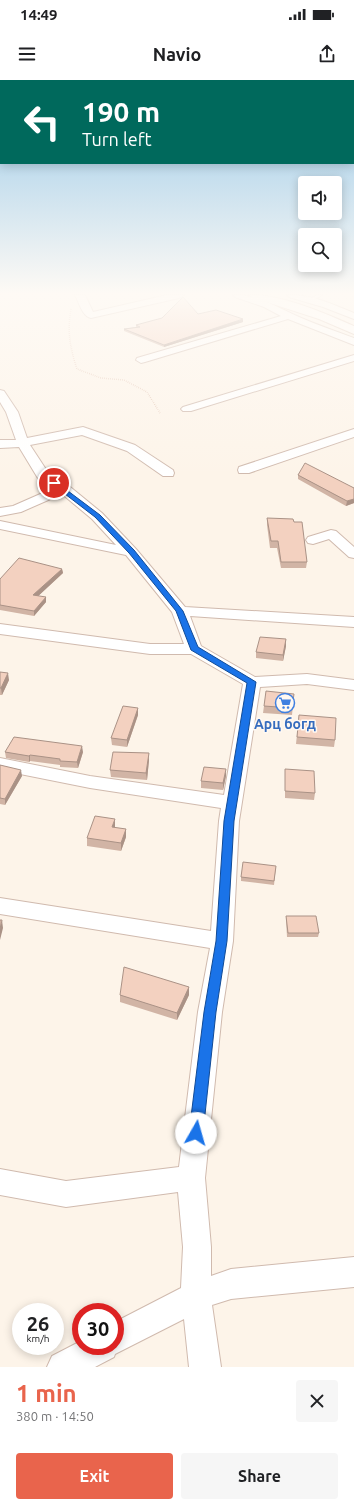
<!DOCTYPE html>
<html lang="en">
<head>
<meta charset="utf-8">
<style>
	:root { --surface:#fff; --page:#f6f6f6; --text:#202124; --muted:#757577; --accent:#e9644c }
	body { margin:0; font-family:Ubuntu,sans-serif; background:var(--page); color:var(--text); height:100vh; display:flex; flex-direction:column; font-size:15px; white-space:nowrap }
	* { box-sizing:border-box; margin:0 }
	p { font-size:13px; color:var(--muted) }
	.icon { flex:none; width:22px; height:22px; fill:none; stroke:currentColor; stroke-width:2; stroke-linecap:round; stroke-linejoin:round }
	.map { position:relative; height:1287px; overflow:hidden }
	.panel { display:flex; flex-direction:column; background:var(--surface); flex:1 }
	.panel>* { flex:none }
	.hud { position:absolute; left:0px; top:0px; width:354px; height:84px; box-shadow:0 2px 10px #0003; background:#00695c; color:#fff; overflow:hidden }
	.controls { position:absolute; left:298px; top:96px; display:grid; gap:8px }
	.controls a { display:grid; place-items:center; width:44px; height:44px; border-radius:4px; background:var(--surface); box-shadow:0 2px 10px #0003; font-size:20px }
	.speed { position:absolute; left:12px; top:1223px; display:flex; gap:8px; font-size:20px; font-weight:700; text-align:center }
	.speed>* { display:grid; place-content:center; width:52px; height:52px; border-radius:50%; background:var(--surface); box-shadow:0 2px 10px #0003; line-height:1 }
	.speed small { font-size:10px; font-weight:400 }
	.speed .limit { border:6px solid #d22; background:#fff; color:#111 }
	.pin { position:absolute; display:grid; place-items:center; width:34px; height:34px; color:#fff; margin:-17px; border:2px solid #fff; border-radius:50%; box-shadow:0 1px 4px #0007 }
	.me { position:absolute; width:44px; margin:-22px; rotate:7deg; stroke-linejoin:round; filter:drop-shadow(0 0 3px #0008) }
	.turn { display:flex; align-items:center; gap:14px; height:84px; padding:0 16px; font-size:18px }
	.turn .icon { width:52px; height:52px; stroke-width:2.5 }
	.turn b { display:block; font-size:28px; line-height:34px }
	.round { display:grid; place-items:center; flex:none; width:42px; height:42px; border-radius:4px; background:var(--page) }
	.head { display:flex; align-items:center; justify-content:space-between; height:68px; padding:0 16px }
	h1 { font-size:24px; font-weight:700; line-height:30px; color:var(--accent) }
	.action { display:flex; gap:8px; margin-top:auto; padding:8px 16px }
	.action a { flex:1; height:46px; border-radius:4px; background:var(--accent); color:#fff; font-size:16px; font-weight:700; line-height:46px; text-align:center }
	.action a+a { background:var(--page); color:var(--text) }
	.status { display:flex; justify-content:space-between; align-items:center; height:28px; padding:0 20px; background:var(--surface); direction:ltr }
	.status svg { height:11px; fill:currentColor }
	header { display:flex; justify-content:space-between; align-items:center; height:52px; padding:0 16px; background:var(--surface); font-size:18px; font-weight:700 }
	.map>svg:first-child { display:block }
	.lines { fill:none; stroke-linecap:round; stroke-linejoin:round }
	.lane-casing { stroke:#d0baae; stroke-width:2 }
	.street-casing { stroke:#d0baae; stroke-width:2 }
	.secondary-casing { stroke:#d6bdae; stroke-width:2 }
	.path { stroke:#d9b4a2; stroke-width:1.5; stroke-dasharray:0.5 1.5; stroke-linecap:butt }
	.lane { fill:#fff; fill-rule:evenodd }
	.street { fill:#fff; fill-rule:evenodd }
	.secondary { fill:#fff; fill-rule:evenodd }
	.wall { fill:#d1b4a5 }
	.shaded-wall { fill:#aa9286 }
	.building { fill:#f3d1c0; stroke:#aa9286 }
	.route { fill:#1a73e8; stroke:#114b97 }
	.labels { text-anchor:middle; stroke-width:3; stroke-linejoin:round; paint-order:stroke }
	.shop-label { font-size:14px; font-weight:bold; fill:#366cbe; stroke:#fff8f1 }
</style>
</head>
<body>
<div class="status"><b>14:49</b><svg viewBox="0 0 49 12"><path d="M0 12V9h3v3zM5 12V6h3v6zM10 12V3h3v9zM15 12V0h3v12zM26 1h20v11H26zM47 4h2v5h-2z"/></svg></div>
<header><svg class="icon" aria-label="menu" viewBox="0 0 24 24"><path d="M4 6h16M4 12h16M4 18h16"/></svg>Navio<svg class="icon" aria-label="share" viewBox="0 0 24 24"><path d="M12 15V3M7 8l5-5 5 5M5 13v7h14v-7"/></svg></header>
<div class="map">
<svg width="354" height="1287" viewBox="0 0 354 1287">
	<rect width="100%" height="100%" fill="#fdf4e9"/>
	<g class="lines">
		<g class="lane-casing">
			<path id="lane" d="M317 215H322L312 221 308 220Z"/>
		</g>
		<g class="street-casing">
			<path id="street" d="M75 215H85L93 232 167 215H184L179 218 91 238C82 236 79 222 75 215Z
				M233 215C258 214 278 228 299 237 317 245 336 251 354 258V265L288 239 145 282 141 283 136 280 137 278 281 236 264 227 235 217Z
				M287 215C311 214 332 224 354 233V239L323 227 289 217Z
				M354 275V281L191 331H183L181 329 183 327Z
				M0 310 4 311 18 332 27 358 83 347 135 365 173 390 174 393 173 396H163L127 371 82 355 30 365 49 394 69 406 102 433 136 469 185 527 354 537V547L190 536 201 566 255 597 307 594 354 600V610L307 604 260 607 239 741 233 861 222 932 205 1098 211 1167V1196L231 1189 354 1177V1207L231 1219 212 1225 221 1287H189L184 1239 115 1274 114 1277 95 1287H47L52 1276 81 1261V1266H115V1242L181 1208 183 1167 178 1112 66 1127 0 1115V1089L66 1101 179 1087 198 932 210 868 0 834V818L211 851 219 741 221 728 90 708 0 690V678L90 696 224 715 243 604 191 574H150L0 554V544L150 564H184L172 532 126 475 0 449V441L116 465 92 439 62 414 21 432 0 436V428L13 426 54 408 39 400 19 367 0 368V360H16L6 332 0 322Z
				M354 349V357L249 393H239L238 390 239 387Z
				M331 450 336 451 354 467V478L349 477 329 459 313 464 308 463 306 460 308 457Z"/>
		</g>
		<g class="secondary-casing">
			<path id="secondary" d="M249 215C281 214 324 233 354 246V254L319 239 251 217Z"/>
		</g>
		<path class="path" d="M71 229C67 251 70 268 77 289L101 298 124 300 147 312 160 333"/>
		<use href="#lane" class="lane"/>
		<use href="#street" class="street"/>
		<use href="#secondary" class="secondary"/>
	</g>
	<path class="wall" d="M198 234 243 242 164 267 124 251V249L136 247V245Z
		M298 395 354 408V423L346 426 298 399Z
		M267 438 294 442 307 482 306 488H281L277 468H270L267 445Z
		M62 489 63 493 38 516 46 522 34 536 0 530V499Z
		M286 559V566L283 581 256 578V572Z
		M0 592 9 600 2 615H0Z
		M294 614 292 635 263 633 264 626Z
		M138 628V635L127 667 112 665 111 658Z
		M299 635 335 660 334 667 296 664Z
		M5 672H83L78 688 60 687V685L30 681 29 682 6 678Z
		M149 673V680L147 700 111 697 110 690Z
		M0 685 22 696 5 725 0 724Z
		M285 689 315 713 314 720 285 718Z
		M226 696 223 710 201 708V701Z
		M115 747V748L126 749V757L121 771 87 766V758Z
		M276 786 274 805 241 801V797Z
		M286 836 319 853 318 857H287L286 839Z
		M189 907V915L177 940 120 922V915Z"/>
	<path class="shaded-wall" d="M243 239V242L164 267V265Z
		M354 419V423L346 426 347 421Z
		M62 489 63 493 34 520 33 515Z
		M46 517V522L34 536V531Z
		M286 559V566L283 581V575Z
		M8 593 9 600 2 615 1 608Z
		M138 628V635L127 667V660Z
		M82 666 83 672 78 688 77 682Z
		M149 673V680L147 700 146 693Z
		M30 675V681L29 682V676Z
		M226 689V696L223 710V703Z
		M21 690 22 696 5 725V719Z
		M115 739V747L112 755V747Z
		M126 749V757L121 771V763Z
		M2 840 3 848 0 860V849Z
		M189 907V915L177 940V933Z"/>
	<path class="building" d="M183 217 198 234 216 230 243 239 164 265 124 249 140 247 136 245 162 238Z
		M305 383 354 408V419L347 421 298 395Z
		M267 438 293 439 294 442H302L307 482H281L278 461H271Z
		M19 478 62 489 33 515 46 517 34 531 0 525V499Z
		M260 557 286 559 283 575 256 572Z
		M0 592 8 593 1 608H0Z
		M266 611 294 614 292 628 264 626Z
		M123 626 138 628 127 660 111 658Z
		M299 635 336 638 335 660 297 657Z
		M14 657 82 666 77 682 60 681V679L30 675 29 676 5 672Z
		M113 672 149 673 146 693 110 690Z
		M0 685 21 690 5 719 0 718Z
		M204 687 226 689 223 703 201 701Z
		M285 689 314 691 315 713 285 711Z
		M95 736 115 739 112 747 126 749 121 763 87 758Z
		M243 782 276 786 274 801 241 797Z
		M286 836H316L319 853H288Z
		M0 840H2L0 849Z
		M124 887 189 907 177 933 120 915Z"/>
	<linearGradient id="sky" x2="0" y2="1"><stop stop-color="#97c8e8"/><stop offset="0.54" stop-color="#fefaf5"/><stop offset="1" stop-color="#fefaf5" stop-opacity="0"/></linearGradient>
	<rect width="354" height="395" fill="url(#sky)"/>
	<path class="route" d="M52 402H56L100 435 134 470 183 531 198 567 256 602 234 741 227 861 216 932 203 1053 201 1057 196 1059 191 1057 189 1053 204 932 216 861 224 741 247 603 191 570 176 531 129 473 95 437 52 404Z"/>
	<defs>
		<g id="supermarket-ring" transform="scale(1)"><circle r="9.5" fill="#fff8f1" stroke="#3f7fe0" stroke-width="1.5"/><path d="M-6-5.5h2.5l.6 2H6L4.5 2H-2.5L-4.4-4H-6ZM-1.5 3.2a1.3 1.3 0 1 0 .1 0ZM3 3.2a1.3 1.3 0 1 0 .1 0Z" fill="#3f7fe0"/></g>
	</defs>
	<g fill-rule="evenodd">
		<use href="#supermarket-ring" x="285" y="623"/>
	</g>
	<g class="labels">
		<g class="shop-label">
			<text x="285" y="649">Арц богд</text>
		</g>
	</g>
</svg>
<div class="controls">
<a><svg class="icon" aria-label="sound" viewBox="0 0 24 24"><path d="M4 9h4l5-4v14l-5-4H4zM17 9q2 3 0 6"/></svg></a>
<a><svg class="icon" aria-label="search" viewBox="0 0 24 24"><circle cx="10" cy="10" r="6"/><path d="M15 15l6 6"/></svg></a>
</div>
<div class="speed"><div>26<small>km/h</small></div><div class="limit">30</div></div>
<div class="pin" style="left:54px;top:403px;background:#d93025"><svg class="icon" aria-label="arrive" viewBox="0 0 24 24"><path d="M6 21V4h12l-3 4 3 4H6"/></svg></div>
<svg class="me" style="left:196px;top:1053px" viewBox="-20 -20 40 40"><circle r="19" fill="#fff"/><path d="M0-13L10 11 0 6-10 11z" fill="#1a73e8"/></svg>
<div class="hud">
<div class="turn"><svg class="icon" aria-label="left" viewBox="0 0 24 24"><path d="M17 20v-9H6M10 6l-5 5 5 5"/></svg><div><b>190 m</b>Turn left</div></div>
</div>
</div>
<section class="panel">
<div class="head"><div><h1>1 min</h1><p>380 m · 14:50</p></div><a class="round"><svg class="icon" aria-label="close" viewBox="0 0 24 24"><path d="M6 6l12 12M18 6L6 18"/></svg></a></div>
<div class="action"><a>Exit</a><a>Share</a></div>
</section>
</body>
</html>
